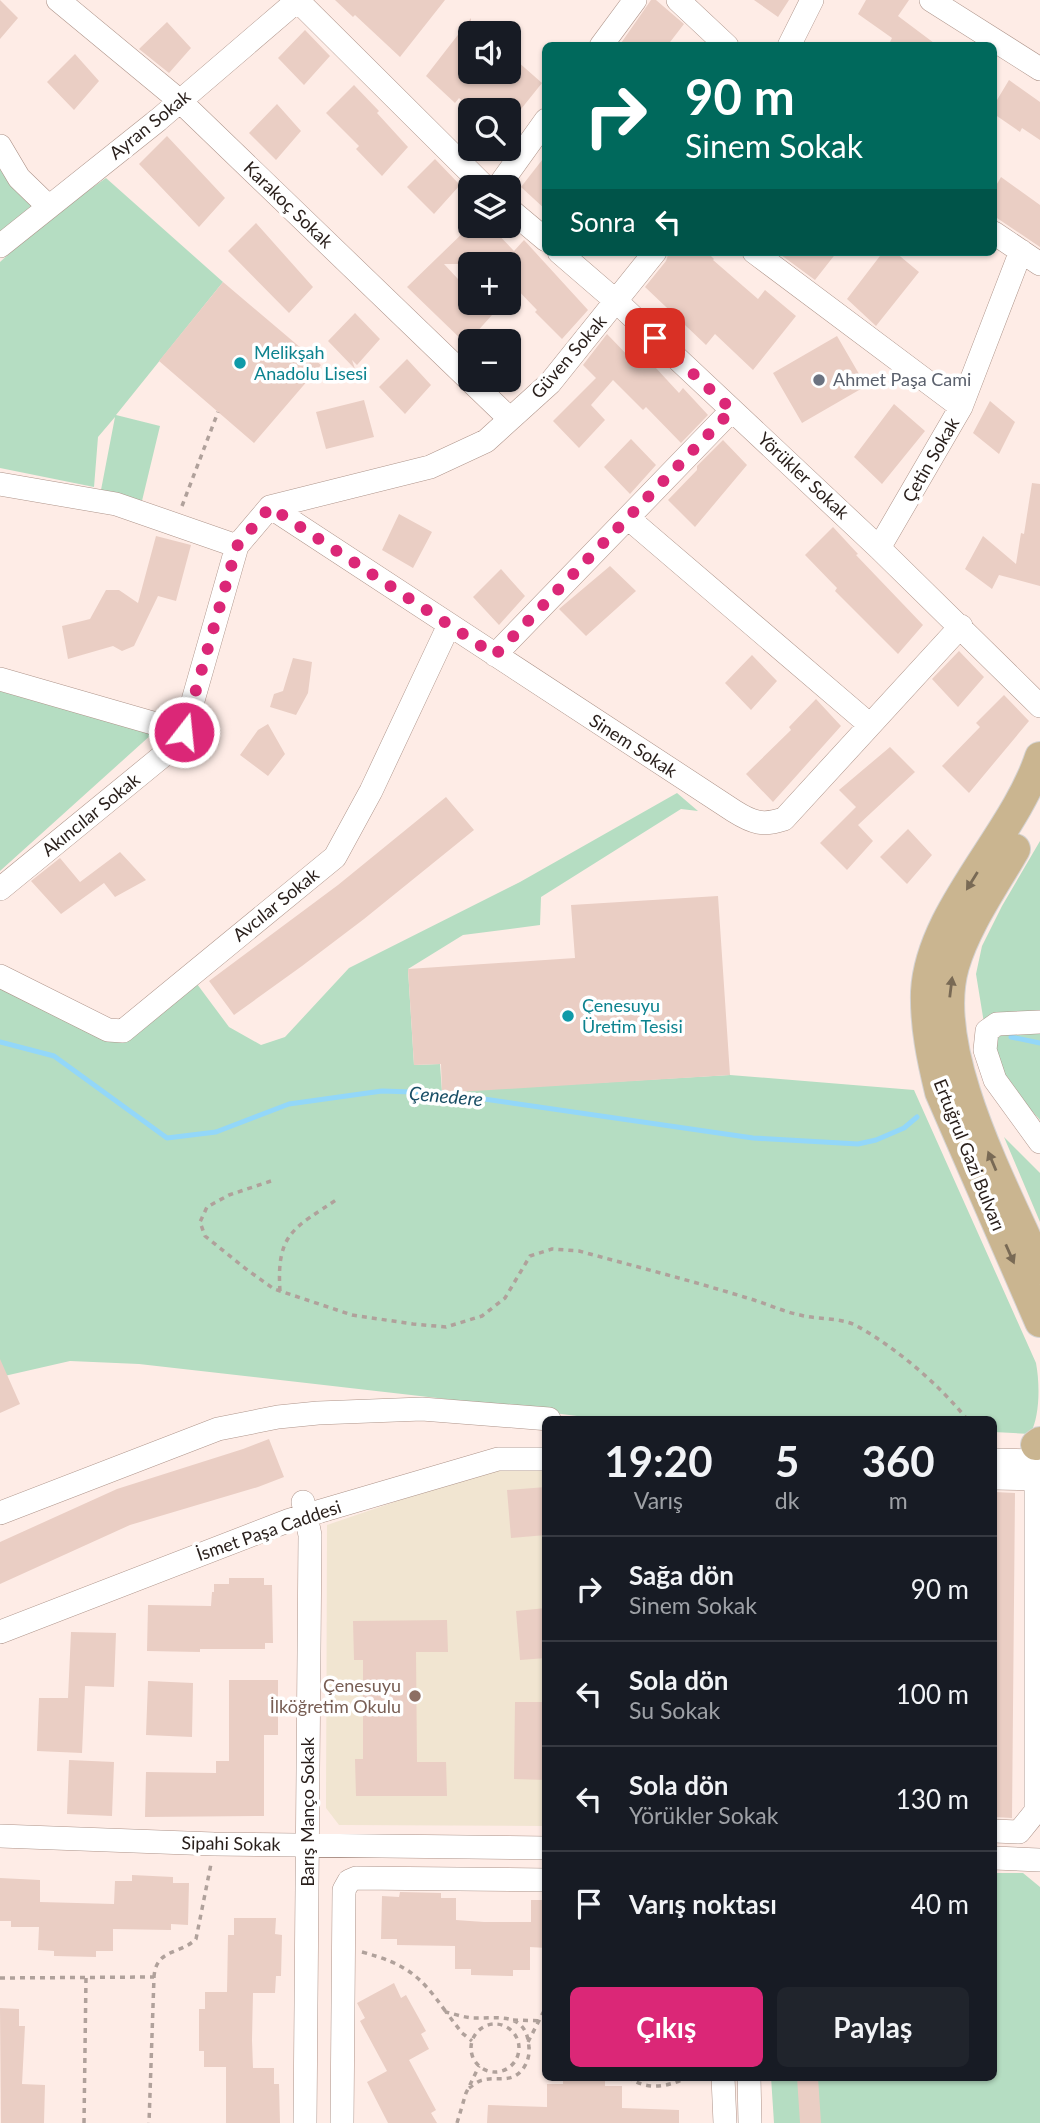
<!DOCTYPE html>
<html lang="tr">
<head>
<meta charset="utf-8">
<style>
	:root { --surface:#171b24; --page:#20242c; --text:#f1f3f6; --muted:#9ea1a6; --line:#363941; --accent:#db2777 }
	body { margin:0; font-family:Lato,sans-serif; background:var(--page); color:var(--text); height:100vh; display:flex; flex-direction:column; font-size:26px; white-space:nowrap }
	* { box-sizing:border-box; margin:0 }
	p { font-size:23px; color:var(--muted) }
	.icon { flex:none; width:38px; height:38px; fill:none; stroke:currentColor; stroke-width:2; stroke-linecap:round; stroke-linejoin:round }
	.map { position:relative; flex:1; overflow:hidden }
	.details { position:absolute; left:542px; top:1416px; width:455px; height:665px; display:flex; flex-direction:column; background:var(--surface); border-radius:10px; box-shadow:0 2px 5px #0004 }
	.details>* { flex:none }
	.guide { position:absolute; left:542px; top:42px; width:455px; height:214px; border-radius:10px; box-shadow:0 2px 5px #0004; background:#00695c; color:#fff; overflow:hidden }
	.buttons { position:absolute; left:458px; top:21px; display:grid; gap:14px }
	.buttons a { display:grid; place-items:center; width:63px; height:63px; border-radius:10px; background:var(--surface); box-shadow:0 2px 5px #0004; font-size:35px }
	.pin { position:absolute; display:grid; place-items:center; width:60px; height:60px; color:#fff; margin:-30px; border-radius:14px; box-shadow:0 4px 10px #0006 }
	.me { position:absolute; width:77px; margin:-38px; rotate:16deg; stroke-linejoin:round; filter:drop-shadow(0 0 5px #0008) }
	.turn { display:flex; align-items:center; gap:24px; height:147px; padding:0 28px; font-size:32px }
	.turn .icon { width:91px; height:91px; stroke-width:2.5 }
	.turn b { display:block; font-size:49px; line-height:60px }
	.then { display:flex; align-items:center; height:66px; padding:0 28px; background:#0003; gap:14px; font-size:26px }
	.eta { display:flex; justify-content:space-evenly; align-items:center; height:119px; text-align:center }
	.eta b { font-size:42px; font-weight:700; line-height:49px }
	.action { display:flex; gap:14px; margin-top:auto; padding:14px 28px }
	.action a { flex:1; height:80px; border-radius:10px; background:var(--accent); color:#fff; font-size:28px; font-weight:700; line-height:80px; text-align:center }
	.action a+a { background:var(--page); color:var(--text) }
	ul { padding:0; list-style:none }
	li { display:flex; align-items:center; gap:21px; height:105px; padding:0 28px; border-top:2px solid var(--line) }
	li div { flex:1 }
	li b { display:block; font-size:26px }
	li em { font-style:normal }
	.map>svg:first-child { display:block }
	.education { fill:#f1e5d1 }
	.green { fill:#b5ddc2 }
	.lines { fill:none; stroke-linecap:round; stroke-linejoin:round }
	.stream { stroke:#93d7f9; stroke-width:5 }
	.building { fill:#eacec4 }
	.minor-casing { stroke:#ae948a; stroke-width:24 }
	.major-casing { stroke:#d4d2d1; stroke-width:32 }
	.path { stroke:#b0a19b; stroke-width:3.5; stroke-dasharray:5 5; stroke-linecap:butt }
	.minor { stroke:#fff; stroke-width:23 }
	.major { stroke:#cab590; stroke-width:30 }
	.oneway { fill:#796a55 }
	.route { stroke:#db2777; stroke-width:12; stroke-dasharray:0 21.6 }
	.culture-dot { fill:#0f9aa8; stroke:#fff; stroke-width:2.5 }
	.worship-dot { fill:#6b7280; stroke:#fff; stroke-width:2.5 }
	.education-dot { fill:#8d6e63; stroke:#fff; stroke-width:2.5 }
	.labels { text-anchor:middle; stroke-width:7; stroke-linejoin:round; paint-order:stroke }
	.street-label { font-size:18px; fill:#281e1a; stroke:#fff }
	.culture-label { font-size:18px; fill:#0d838f; stroke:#fff; text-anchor:start }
	.worship-label { font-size:18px; fill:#5b616d; stroke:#fff; text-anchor:start }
	.education-label { font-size:18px; fill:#785e54; stroke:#fff; text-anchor:end }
	.water-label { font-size:19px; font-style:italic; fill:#194f66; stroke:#fff }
</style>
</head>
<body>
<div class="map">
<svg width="1040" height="2123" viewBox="0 0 1040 2123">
	<rect width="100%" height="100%" fill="#feece6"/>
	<path class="education" d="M546 1465V1826L339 1825 326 1808 327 1525 500 1466Z"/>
	<path class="green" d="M0 146 49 207 0 246Z
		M106 178 223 282 116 415 160 426 141 505 101 490 115 417 98 437 94 487 0 468V262L46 220Z
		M0 689 152 734 0 871Z
		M677 793 698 811 681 809 541 897 540 925 463 935 408 969 414 1065 440 1064 442 1092 730 1075 914 1090 1036 1363C1040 1384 1040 1417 1030 1434L994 1432V1419H600L446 1399 139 1364 70 1361 0 1377V988L108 1030 197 984 229 1027 261 1045 285 1037 349 968 520 882Z
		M1040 841V1120L1014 1091 996 1062 984 1023 976 974 982 946 1002 906Z
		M1004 1137 1040 1173V1222Z
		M994 1873H1023L1040 1887V2123H774L771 2077H994Z"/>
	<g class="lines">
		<path class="stream" d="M1011 1037 1040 1043
			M0 1042 54 1056 167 1138 216 1132 289 1104 382 1091 442 1093 753 1138 858 1144 876 1140 904 1128 917 1117"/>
	</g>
	<path class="building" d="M0 0 18 18 0 39Z
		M335 0H445L400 57 355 15 353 17Z
		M651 0H656L684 24 667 46H619Z
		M754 0H789L778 17Z
		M866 0H909L898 16 938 46H888L892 38 858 14Z
		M471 18V72H509V54L542 83 509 124V110H472L459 98 455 103 426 76Z
		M167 22 191 48 169 73 139 49Z
		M305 30 330 56 304 85 278 58Z
		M75 54 99 81 74 110 47 82Z
		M1009 80 1040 102V140L1022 128 1020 132 994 114V105Z
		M354 85 379 111 377 113 408 147 382 176 356 149 359 146 326 113Z
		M277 104 301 131 276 160 249 133Z
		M167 136 225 198 199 227 139 164Z
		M546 155V210L521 187Z
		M435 159 460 185 434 214 407 187Z
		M1001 177 1040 205V247L994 216V189Z
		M256 223 313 287 289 313 228 251Z
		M470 226H490L514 251 524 240 588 310 562 339 535 312 537 310 509 281V264H444L471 293V303H480L492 315 466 344 407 287Z
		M669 252H707L714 259 713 260 758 299 765 290 796 316 753 370 715 334 706 345 645 287 666 261Z
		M777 252H837L815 280Z
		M883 252H895L919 272 876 326 847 299Z
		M223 282 321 365 254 443 159 361Z
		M355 313 380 339 357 365 352 360 355 369 328 341Z
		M607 334 635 363 644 355 679 393 683 388 708 415 681 443 646 407 643 410 613 380 591 405 605 420 579 448 553 421 596 378 583 365Z
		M837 336 866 386 802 423 773 373Z
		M407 359 431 385 405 414 379 387Z
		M364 400 374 437 326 449 316 412Z
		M990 401 1015 422 999 454 973 433Z
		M894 404 925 431 882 484 854 457Z
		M631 439 656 465 630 494 604 467Z
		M723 440 747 465 695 527 668 500 697 470V466Z
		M1032 483 1040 484V586L999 575 992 589 965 569 983 536 1016 564 1021 533 1024 534Z
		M399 514 432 532 413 568 382 550Z
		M833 527 858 554 856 555 923 625 898 654 835 591 837 588 805 555Z
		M156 536 191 545 176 601 158 596 134 646 122 651 113 646 68 659 62 626 90 619 106 590H119L138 603Z
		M610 566 636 591 586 636 559 609Z
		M501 569 525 596 499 625 473 597Z
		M959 651 984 677 958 707 932 679Z
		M752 655 777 681 751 710 725 683Z
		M293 658 312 662 308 693 296 715 270 707 274 694 283 691Z
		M1004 695 1029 721 969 793 942 766 980 727 976 723Z
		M816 699 841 726 773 802 746 774 791 730 789 727Z
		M268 724 285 754 268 776 240 755 258 730Z
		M890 747 915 772 858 825 873 841 847 870 820 843 856 807 839 790Z
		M446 797 474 830 364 919 302 966 234 1015 209 981 338 885Z
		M908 829 932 855 907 884 880 857Z
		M120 852 146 880 115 897 104 883 61 914 31 881 60 858 80 882Z
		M718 896 730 1075 442 1093 441 1064 414 1065 408 969 575 958 571 905Z
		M0 1359 20 1404 0 1413Z
		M269 1439 284 1477 258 1487 130 1525 0 1584V1542L117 1489 243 1449Z
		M546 1487V1535L511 1538 507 1490Z
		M994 1492 1015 1493 1012 1818 994 1817Z
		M229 1578H264V1585H272L273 1643H265V1649H200V1652L147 1651 148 1605 211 1606 212 1592H214V1584H229Z
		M546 1608V1658L520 1660 516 1611Z
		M447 1620 448 1652H416L417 1762H446L447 1796H356L355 1759H363V1660H354L353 1621Z
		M71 1632 116 1633 114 1687 85 1686 82 1753 37 1751 39 1698H68Z
		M229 1680H278V1735H264V1816L145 1817 146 1772 216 1773V1761H229Z
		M148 1681 193 1683 192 1737 146 1735Z
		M515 1702H546V1780L514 1779Z
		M69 1760 114 1762 112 1816 67 1814Z
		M132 1875 173 1877V1883H189L188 1925 171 1924V1930L113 1929V1951H96V1957L54 1956V1951L38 1950 39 1927H11V1921H0V1878L40 1880V1902L114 1904 115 1881H132Z
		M400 1892 441 1893V1898H456V1920L484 1922H531V1900H546V1948L530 1947V1970H513V1976L471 1975V1969H455V1946L397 1945V1939H381L382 1896 399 1897Z
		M234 1918H276L275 1934 282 1935 281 1976H276L275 1993H253L252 2040 253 2068H274V2084H279L280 2123H226V2067H204V2051H199V2009H205V1992H227L228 1935H234Z
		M394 1983 401 1998 406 1995 426 2031 421 2034 429 2049 409 2060 436 2110 431 2113 437 2123H388L367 2082 387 2071 360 2021 365 2018 357 2003Z
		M0 2008 19 2009V2026H25L22 2084 45 2085 44 2123H1Z
		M797 2077H818L821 2123H800Z
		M563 2079H605V2086H622V2108L679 2110V2123H487L488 2105 547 2107V2084H563Z"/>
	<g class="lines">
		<g class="minor-casing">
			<path id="minor" d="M58 0 180 101 510 419
				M297 0 485 187
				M678 0 727 46
				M931 0 1040 69
				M601 46 635 0
				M789 46 812 0
				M0 146 19 178 49 207
				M498 187 546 120
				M509 209 546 240
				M994 233 1040 264
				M0 246 158 120 298 0
				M559 252 617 302 879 548 1040 706
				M754 252 961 407
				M0 484 116 504 237 546
				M270 507 734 811C753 823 763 826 784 819L961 626
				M270 507 430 467 486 441 550 383 655 252
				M628 518 870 725
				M879 548 961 407 1021 251
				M495 655 732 410
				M0 679 184 732
				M0 889 165 754 184 732 237 546 270 507
				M0 976 108 1030 123 1031 335 857 371 791 449 625
				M1040 1022 997 1024 987 1031 985 1050 995 1080 1040 1142
				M994 1460 1037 1461
				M994 1478 1036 1479V1811L1019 1832 994 1831
				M303 1502 310 1535 305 2123
				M0 1513 218 1429 278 1417 318 1413 422 1409 549 1419
				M0 1632 290 1520 498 1459H546
				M0 1836 214 1844 546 1848
				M994 1858 1040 1860
				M723 2077 725 2123
				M749 2077 750 2123
				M342 2123 344 1890 349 1881 356 1878 546 1880"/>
		</g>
		<g class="major-casing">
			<path id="major" d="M1040 757C1014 836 930 911 926 992 925 1026 932 1059 940 1092L1040 1322
				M1015 849C994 886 966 925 954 966 929 1052 1006 1190 1040 1269
				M1036 1445 1040 1442"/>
		</g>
		<path class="path" d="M182 506 218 412
			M271 1181 229 1195 207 1207 200 1222 205 1236 246 1269 274 1289 352 1315 413 1324 446 1327 482 1316 505 1298 530 1256 552 1249 579 1251C634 1266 689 1280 744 1297 763 1302 781 1311 800 1315 819 1320 840 1317 857 1326 898 1349 938 1384 967 1419
			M280 1291C276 1232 295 1228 339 1198
			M362 1952C406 1964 420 1975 446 2012
			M154 1977C156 1948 180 1955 196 1939L211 1864
			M0 1978 154 1977 149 2123
			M513 2020 546 2021
			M471 2048a24 24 0 1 1 48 0a24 24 0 1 1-48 0Z
			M528 2042 546 2007
			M628 2077C647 2091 668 2087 688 2077
			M469 2088C473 2085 478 2081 483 2080 494 2077 505 2081 515 2076 524 2071 530 2059 529 2048 527 2010 497 2019 472 2018 463 2017 454 2014 446 2012L462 2033 472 2041
			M84 2123 86 1977
			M457 2123 466 2093 479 2066"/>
		<use href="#minor" class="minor"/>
		<use href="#major" class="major"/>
	</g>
	<defs><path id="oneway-solid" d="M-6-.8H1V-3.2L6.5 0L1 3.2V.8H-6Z" transform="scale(1.75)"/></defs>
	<g class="oneway">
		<use href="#oneway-solid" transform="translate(972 881) rotate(122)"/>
		<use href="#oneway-solid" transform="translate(951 987) rotate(-83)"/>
		<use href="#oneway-solid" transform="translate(992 1161) rotate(-113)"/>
		<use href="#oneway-solid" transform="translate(1010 1254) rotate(66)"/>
	</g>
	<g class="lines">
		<path class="route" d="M184 732 237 546 270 507 495 655 732 410 655 338"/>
	</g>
	<g class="culture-dot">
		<circle cx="240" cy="363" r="7"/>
		<circle cx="568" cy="1016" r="7"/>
	</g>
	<circle class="worship-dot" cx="819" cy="380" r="7"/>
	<circle class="education-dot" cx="415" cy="1696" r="7"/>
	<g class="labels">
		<g class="street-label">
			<text transform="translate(150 125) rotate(-39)" y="6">Ayran Sokak</text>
			<text transform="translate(288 205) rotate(44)" y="6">Karakoç Sokak</text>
			<text transform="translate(569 357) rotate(-49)" y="6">Güven Sokak</text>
			<text transform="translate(931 460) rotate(-60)" y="6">Çetin Sokak</text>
			<text transform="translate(803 476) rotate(43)" y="6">Yörükler Sokak</text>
			<text transform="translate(633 746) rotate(33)" y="6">Sinem Sokak</text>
			<text transform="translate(91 815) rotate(-39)" y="6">Akıncılar Sokak</text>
			<text transform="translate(276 905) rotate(-39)" y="6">Avcılar Sokak</text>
			<text transform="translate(969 1155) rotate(68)" y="6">Ertuğrul Gazi Bulvarı</text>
			<text transform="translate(269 1531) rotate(-19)" y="6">İsmet Paşa Caddesi</text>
			<text transform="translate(308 1812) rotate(-90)" y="6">Barış Manço Sokak</text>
			<text transform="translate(231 1844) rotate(1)" y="6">Sipahi Sokak</text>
		</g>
		<g class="culture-label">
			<text x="254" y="359">Melikşah<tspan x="254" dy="21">Anadolu Lisesi</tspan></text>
			<text x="582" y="1012">Çenesuyu<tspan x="582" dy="21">Üretim Tesisi</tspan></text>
		</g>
		<g class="worship-label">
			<text x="833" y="386">Ahmet Paşa Cami</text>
		</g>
		<g class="education-label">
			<text x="401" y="1692">Çenesuyu<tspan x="401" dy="21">İlköğretim Okulu</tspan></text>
		</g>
		<g class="water-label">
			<text transform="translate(446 1096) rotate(5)" y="7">Çenedere</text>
		</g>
	</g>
</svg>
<div class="buttons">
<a><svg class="icon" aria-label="sound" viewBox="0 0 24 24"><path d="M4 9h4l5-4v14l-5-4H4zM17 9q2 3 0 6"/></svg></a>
<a><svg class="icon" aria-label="search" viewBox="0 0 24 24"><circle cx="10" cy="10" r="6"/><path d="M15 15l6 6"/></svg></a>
<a><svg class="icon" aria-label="layers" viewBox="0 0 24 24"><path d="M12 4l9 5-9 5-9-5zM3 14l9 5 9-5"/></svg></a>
<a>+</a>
<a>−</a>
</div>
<div class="pin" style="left:655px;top:338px;background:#d93025"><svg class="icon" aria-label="arrive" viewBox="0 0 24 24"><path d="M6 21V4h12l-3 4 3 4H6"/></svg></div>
<svg class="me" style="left:184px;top:732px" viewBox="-20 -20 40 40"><circle r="17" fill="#db2777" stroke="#fff" stroke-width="3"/><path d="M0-11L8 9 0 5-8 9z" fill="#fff"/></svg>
<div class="guide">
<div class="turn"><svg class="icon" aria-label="right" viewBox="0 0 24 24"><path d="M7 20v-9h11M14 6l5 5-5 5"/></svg><div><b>90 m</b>Sinem Sokak</div></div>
<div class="then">Sonra<svg class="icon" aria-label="left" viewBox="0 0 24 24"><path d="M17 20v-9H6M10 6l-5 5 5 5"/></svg></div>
</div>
<section class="details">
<div class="eta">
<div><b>19:20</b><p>Varış</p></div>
<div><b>5</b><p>dk</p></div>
<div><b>360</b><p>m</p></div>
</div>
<ul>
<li><svg class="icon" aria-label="right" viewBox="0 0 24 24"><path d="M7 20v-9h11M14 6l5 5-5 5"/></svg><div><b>Sağa dön</b><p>Sinem Sokak</p></div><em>90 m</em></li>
<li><svg class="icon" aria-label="left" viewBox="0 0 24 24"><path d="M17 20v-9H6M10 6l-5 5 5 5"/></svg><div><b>Sola dön</b><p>Su Sokak</p></div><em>100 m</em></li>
<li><svg class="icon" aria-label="left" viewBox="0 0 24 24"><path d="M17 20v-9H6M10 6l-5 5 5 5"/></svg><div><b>Sola dön</b><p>Yörükler Sokak</p></div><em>130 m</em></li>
<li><svg class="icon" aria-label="arrive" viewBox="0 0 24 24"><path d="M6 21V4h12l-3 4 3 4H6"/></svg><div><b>Varış noktası</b></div><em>40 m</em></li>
</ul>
<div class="action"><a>Çıkış</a><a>Paylaş</a></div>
</section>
</div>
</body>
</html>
